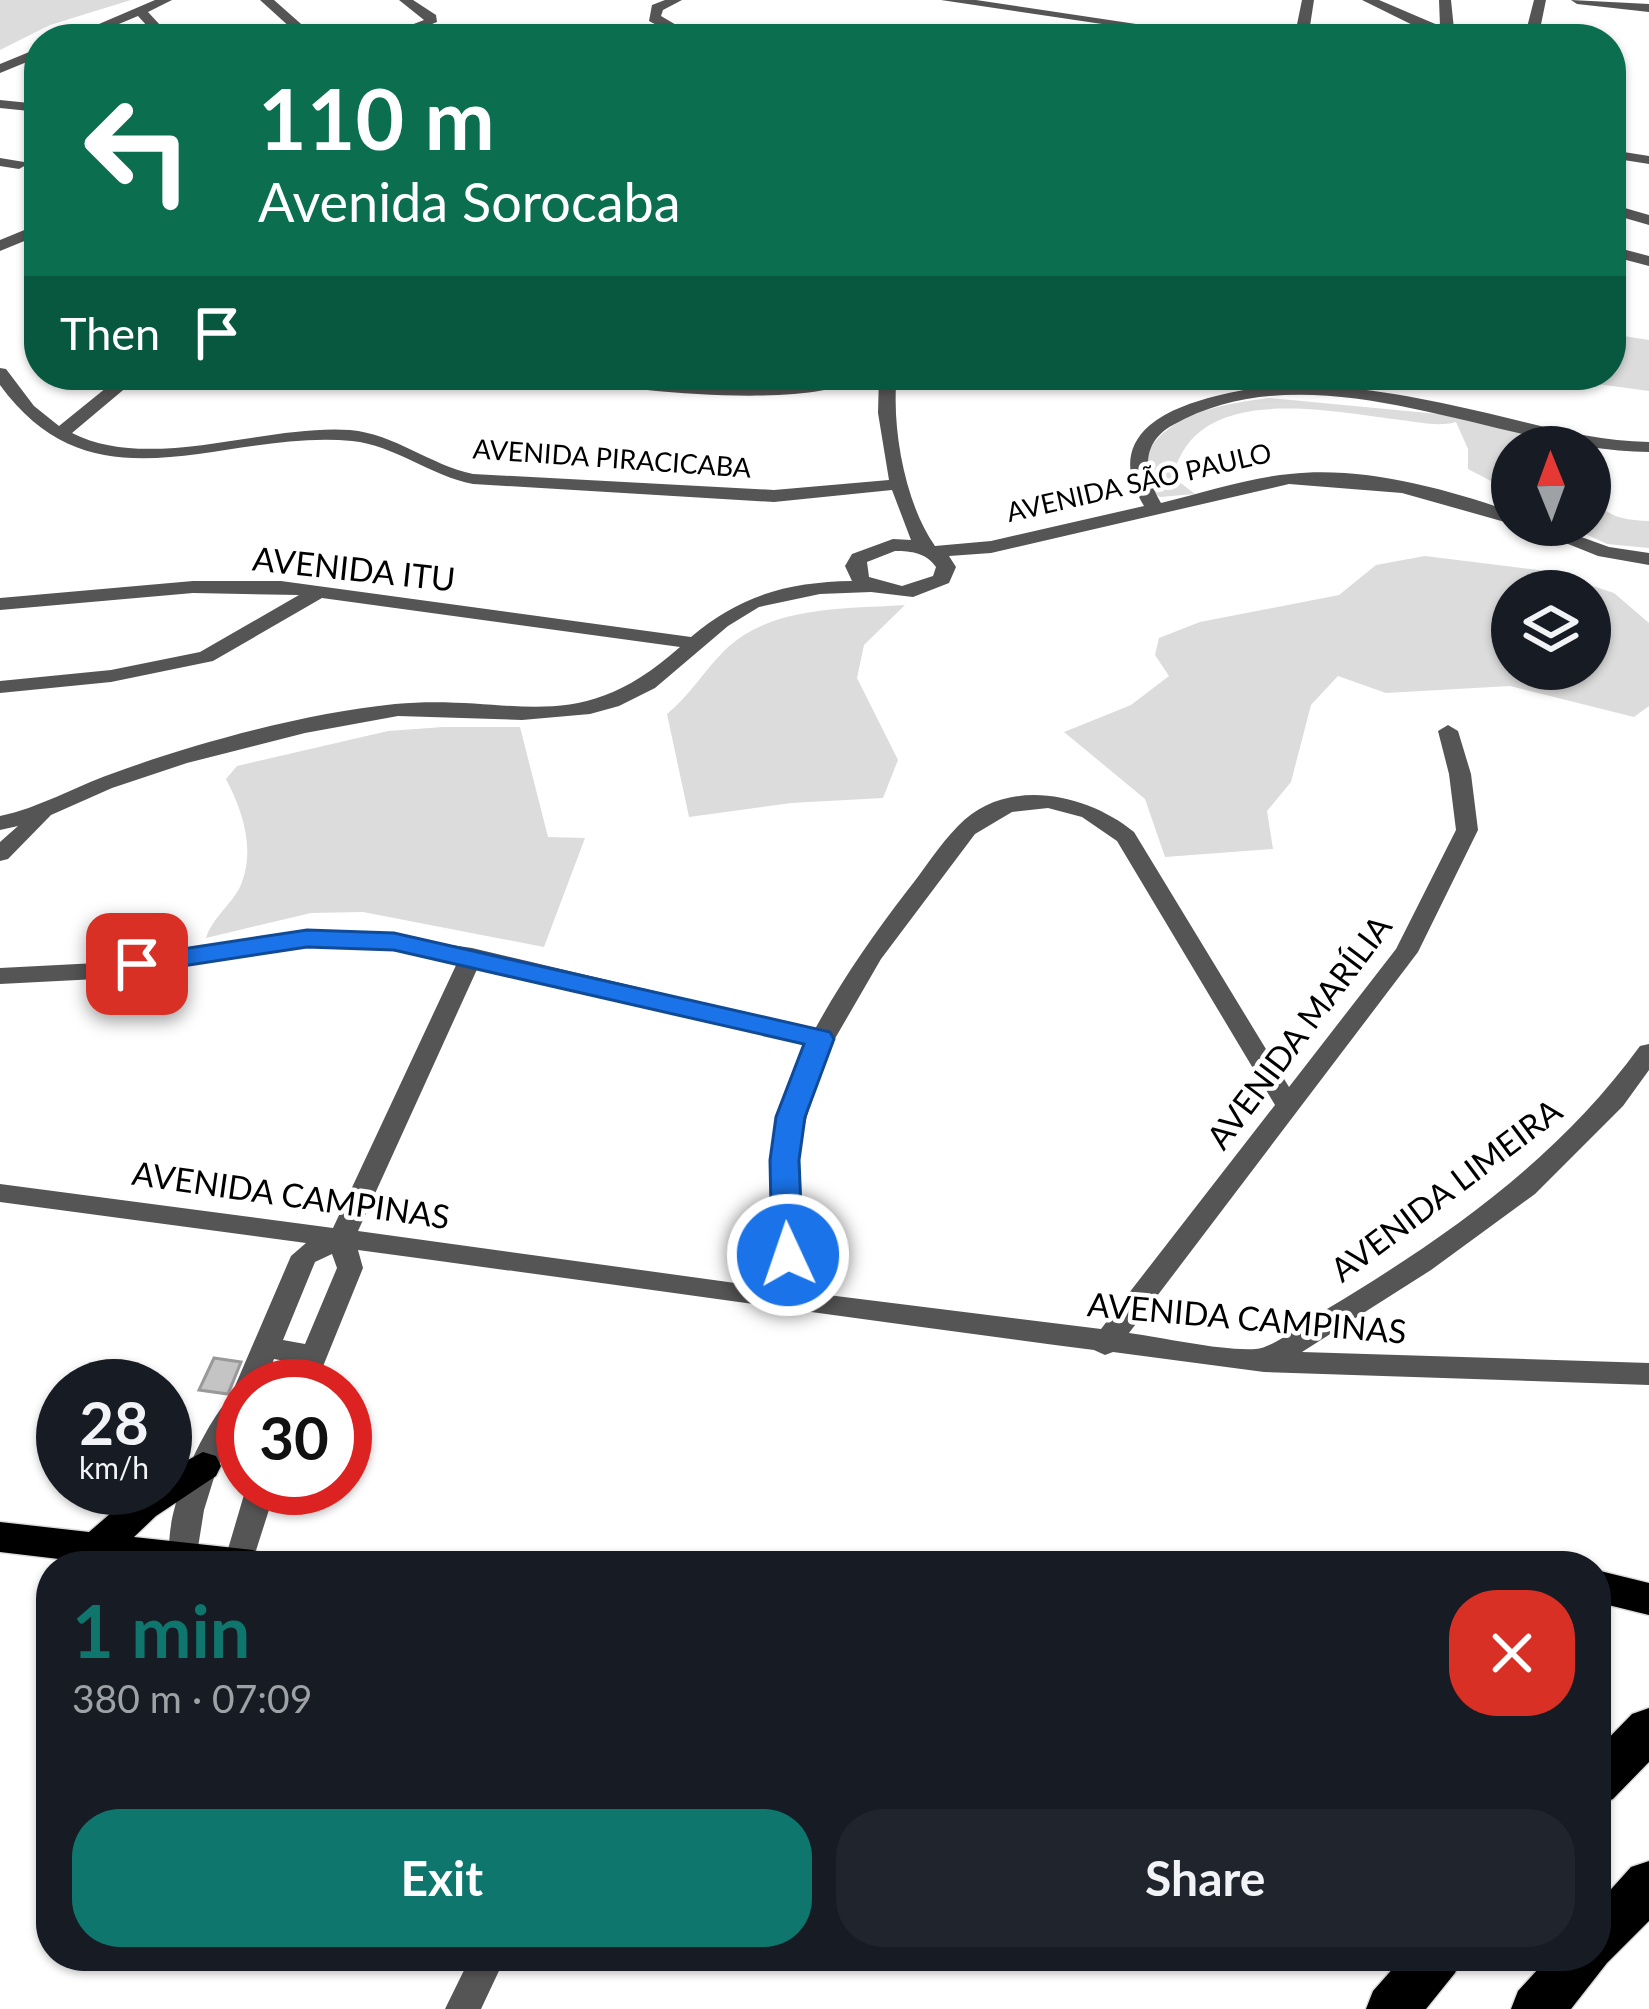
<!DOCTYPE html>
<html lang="en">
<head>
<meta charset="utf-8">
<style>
	:root { --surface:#171b24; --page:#20242c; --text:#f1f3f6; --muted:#9ea1a6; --accent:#0f766e }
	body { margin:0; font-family:Lato,sans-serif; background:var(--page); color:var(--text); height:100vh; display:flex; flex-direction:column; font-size:45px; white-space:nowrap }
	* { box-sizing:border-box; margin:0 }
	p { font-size:39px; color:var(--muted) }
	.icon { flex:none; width:66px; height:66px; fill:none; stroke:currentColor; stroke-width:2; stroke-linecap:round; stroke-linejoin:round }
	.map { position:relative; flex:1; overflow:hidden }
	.side { position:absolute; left:36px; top:1551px; width:1575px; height:420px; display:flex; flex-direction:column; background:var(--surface); border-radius:48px; box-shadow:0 3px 9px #0004 }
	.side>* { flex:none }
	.guide { position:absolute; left:24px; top:24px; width:1602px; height:366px; border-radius:48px; box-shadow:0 3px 9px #0004; background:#0b6e4f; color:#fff; overflow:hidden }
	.needle { width:78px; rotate:359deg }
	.buttons { position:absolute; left:1491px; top:426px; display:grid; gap:24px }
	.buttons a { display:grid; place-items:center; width:120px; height:120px; border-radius:50%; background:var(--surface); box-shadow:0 3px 9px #0004; font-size:60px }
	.speed { position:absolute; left:36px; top:1359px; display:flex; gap:24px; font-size:60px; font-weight:700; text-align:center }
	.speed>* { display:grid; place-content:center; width:156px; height:156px; border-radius:50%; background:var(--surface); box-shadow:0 3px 9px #0004; line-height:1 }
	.speed small { font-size:30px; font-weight:400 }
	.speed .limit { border:18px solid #d22; background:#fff; color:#111 }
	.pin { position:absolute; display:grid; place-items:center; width:102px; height:102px; color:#fff; margin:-51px; border-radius:24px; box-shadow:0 6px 18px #0006 }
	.me { position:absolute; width:132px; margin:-66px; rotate:357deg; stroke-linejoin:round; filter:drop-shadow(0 0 9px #0008) }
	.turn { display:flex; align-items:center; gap:42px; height:252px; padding:0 36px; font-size:54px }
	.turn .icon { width:156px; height:156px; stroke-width:2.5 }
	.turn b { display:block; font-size:84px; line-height:102px }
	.then { display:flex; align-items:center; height:114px; padding:0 36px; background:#0003; gap:24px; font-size:45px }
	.round { display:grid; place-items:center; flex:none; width:126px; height:126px; border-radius:48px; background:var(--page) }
	.headline { display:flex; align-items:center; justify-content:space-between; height:204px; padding:0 36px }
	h1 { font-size:72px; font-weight:700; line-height:90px; color:var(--accent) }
	.action { display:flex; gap:24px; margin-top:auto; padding:24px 36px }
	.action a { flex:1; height:138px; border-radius:48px; background:var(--accent); color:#fff; font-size:48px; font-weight:700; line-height:138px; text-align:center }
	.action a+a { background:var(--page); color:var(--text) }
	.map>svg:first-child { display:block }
	.green { fill:#dcdcdc; fill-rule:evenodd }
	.building { fill:#c4c4c4; stroke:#999; stroke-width:3 }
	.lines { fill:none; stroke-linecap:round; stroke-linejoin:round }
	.major-casing { stroke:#dbdbdb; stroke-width:3 }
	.highway-casing { stroke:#dbdbdb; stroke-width:3 }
	.minor { fill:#555; fill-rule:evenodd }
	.major { fill:#000; fill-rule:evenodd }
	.highway { fill:#000; fill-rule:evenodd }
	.route { fill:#1a73e8; stroke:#114b97; stroke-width:3 }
	.labels { text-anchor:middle; stroke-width:9; stroke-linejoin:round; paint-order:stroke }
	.far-street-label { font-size:27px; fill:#000; stroke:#fff }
	.street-label { font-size:33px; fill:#000; stroke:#fff }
</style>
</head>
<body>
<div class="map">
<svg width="1649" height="2009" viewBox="0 0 1649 2009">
	<rect width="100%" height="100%" fill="#fff"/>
	<path class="green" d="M0 0H131L50 25 0 50Z
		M1611 334 1649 340V391L1531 375H1611Z
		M595 375H845C762 395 679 383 595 375Z
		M1270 398 1449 415 1576 447H1512V492L1468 469V449L1456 422C1439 427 1418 422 1401 420 1330 412 1195 380 1173 477L1195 494 1160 497 1152 493 1141 465C1161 414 1220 404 1270 398Z
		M1590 494C1606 517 1621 520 1649 521V548L1607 544 1566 525H1590Z
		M1425 556 1547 571 1614 593 1649 623V706L1634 717 1510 686 1386 693 1338 676 1311 705 1291 782 1267 811 1273 849 1165 857 1145 799 1064 732 1131 705 1169 676 1155 655 1159 638 1200 622 1339 595 1376 565ZM1512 591H1590V669H1512Z
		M905 605 864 645 857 678 898 760 883 798 791 803 689 817 667 714C690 695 704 671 724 651 770 605 846 609 905 605Z
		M443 727H520L548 837 585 838 544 947 363 912 311 913 206 938C213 916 235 902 242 882 255 847 242 810 226 779L237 766 388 731Z"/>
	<path class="building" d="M214 1358 241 1362 228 1394 199 1390Z"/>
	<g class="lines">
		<g class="major-casing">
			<path id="major" d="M203 1452 216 1456 221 1466 216 1476 156 1516 134 1537 253 1550 266 1555 272 1566H118L0 1552V1522L89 1532 140 1488H165V1472Z
				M1596 1570 1649 1583V1615L1596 1602Z"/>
		</g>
		<g class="highway-casing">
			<path id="highway" d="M1649 1708V1762L1613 1799 1596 1806V1751L1632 1714Z
				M1649 1861V1921L1607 1963 1571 2009H1511L1518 1991 1550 1956H1596V1906L1631 1867Z
				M1404 1956H1463L1455 1973 1426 2009H1366L1373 1991Z"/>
		</g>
		<path class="minor" d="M155 0H172L148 12 173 39H159L138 16 83 39H64Z
			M260 0H274L318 39H303Z
			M399 0H413L436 15 437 22 395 39H375L424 20Z
			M665 0H682L663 10 661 16 700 39H683L649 21 652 5Z
			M941 0H976L1136 24 1129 28Z
			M1302 0H1314L1308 39H1294Z
			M1362 0H1379L1440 26 1439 0H1451L1455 39H1441Z
			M1534 0H1546L1538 39H1524Z
			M1571 0 1649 4V12L1577 4Z
			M39 48V57L0 73V64Z
			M0 100 39 104V112L0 108Z
			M1611 150 1649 156V164L1611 158Z
			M0 158 24 162 26 165 19 169 0 166Z
			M1611 204 1649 215V225L1611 214Z
			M39 224V235L0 251V240Z
			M1611 246 1649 256V266L1611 256Z
			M0 368 6 369 34 406 59 426 122 375H141L72 433C150 473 264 424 350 430 395 434 430 465 473 474L774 490 889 480 878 413 879 375H897C891 426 905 504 935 546L991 541 1144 506C1127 478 1122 449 1150 425 1168 410 1193 402 1216 396 1303 373 1401 393 1487 413 1542 426 1593 441 1649 442V452C1499 451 1319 344 1173 425 1140 443 1144 474 1161 503 1203 493 1247 478 1290 474 1362 466 1444 488 1512 512V524L1402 493 1289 484 991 553 949 556 956 567 949 583 913 597 871 592 820 594 759 607 728 626 655 688 619 706 590 714 522 720 398 716 305 733 187 763 112 788 51 815 8 859 0 861V842L18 826 0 830V816C39 808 74 787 111 774 195 743 306 713 395 704 515 693 575 741 680 647L322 598 213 661 111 682 0 693V681L111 670 200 652 299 595 193 593 0 610V598L193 581H281L691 637C740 595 789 582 852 581L845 566 852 554 893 539 911 540 892 490 774 502 473 484C431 476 394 445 352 441 222 429 95 516 0 385ZM895 551C912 551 926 553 936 567L933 576 902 586 869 577 867 562Z
			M557 375 749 385 867 375C810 412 634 390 566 380Z
			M1521 525H1548L1609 547 1649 553V565L1598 556Z
			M1448 725 1458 731 1471 774 1478 830 1418 952 1129 1333C1166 1338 1221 1351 1256 1349 1273 1348 1311 1319 1327 1309 1447 1237 1557 1160 1640 1046L1649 1044V1070L1623 1106 1535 1194 1431 1270 1302 1352 1649 1363V1385L1264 1372 1113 1352 1105 1355 1094 1350C848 1318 604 1283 358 1250L363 1268 315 1386H287L296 1363 274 1359 263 1386H243V1424L217 1468 204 1510 195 1566H173C155 1525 206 1417 237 1390L235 1386 291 1256 306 1243 0 1202V1184L333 1228 458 961 347 944 257 952 97 979 0 984V968L97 963 257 938 347 930 472 948 815 1029C842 980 873 935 907 891 924 870 939 845 958 826 1006 776 1086 793 1134 832L1289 1087 1396 949 1456 830 1449 774 1438 731ZM1048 808 1082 817 1117 841 1275 1105 1101 1329 812 1293 800 1242 797 1192 801 1139 814 1089 833 1042 881 959 975 834 1012 812ZM479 965 808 1043C778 1115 759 1192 779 1270L762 1273 757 1286 358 1231ZM332 1254 337 1268 305 1344 283 1340 315 1262Z
			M246 1488H276L251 1566H223Z
			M471 1956H506L481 2009H445Z"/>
		<use href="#major" class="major"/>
		<use href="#highway" class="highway"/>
	</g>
	<path class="route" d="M307 930 394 933 830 1032 834 1039 805 1117 799 1160 803 1255 798 1263H777L772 1255 770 1160 776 1117 804 1044 394 950 307 947 137 973 124 964 137 956Z"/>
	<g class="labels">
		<g class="far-street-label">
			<text transform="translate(612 459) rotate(4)" y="9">AVENIDA PIRACICABA</text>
			<text transform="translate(1139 483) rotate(-13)" y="9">AVENIDA SÃO PAULO</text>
		</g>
		<g class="street-label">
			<text transform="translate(354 569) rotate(6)" y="12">AVENIDA ITU</text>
			<text transform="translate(1299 1032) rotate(-53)" y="12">AVENIDA MARÍLIA</text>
			<text transform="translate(1446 1190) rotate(-37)" y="12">AVENIDA LIMEIRA</text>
			<text transform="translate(291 1195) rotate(8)" y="12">AVENIDA CAMPINAS</text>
			<text transform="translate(1247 1318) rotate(5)" y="12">AVENIDA CAMPINAS</text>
		</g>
	</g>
</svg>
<div class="buttons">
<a><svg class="needle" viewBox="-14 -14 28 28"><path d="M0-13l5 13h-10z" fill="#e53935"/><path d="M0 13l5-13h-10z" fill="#9ea1a6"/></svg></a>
<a><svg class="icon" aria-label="layers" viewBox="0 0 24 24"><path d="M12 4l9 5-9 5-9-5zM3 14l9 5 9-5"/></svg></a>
</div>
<div class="speed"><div>28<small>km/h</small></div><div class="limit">30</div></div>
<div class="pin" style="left:137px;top:964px;background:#d93025"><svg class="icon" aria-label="arrive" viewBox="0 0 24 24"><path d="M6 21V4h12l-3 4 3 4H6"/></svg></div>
<svg class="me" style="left:788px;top:1255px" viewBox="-20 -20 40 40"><circle r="17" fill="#1a73e8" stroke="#fff" stroke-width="3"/><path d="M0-11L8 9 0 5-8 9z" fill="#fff"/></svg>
<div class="guide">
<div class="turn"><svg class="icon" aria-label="left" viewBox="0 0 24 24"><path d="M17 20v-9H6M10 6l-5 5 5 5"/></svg><div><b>110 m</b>Avenida Sorocaba</div></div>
<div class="then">Then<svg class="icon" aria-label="arrive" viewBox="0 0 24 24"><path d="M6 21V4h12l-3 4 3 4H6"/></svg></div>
</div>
<section class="side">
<div class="headline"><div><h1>1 min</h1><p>380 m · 07:09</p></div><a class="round" style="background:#d93025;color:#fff"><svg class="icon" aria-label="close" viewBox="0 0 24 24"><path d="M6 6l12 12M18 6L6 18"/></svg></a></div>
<div class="action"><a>Exit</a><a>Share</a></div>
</section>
</div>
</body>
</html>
